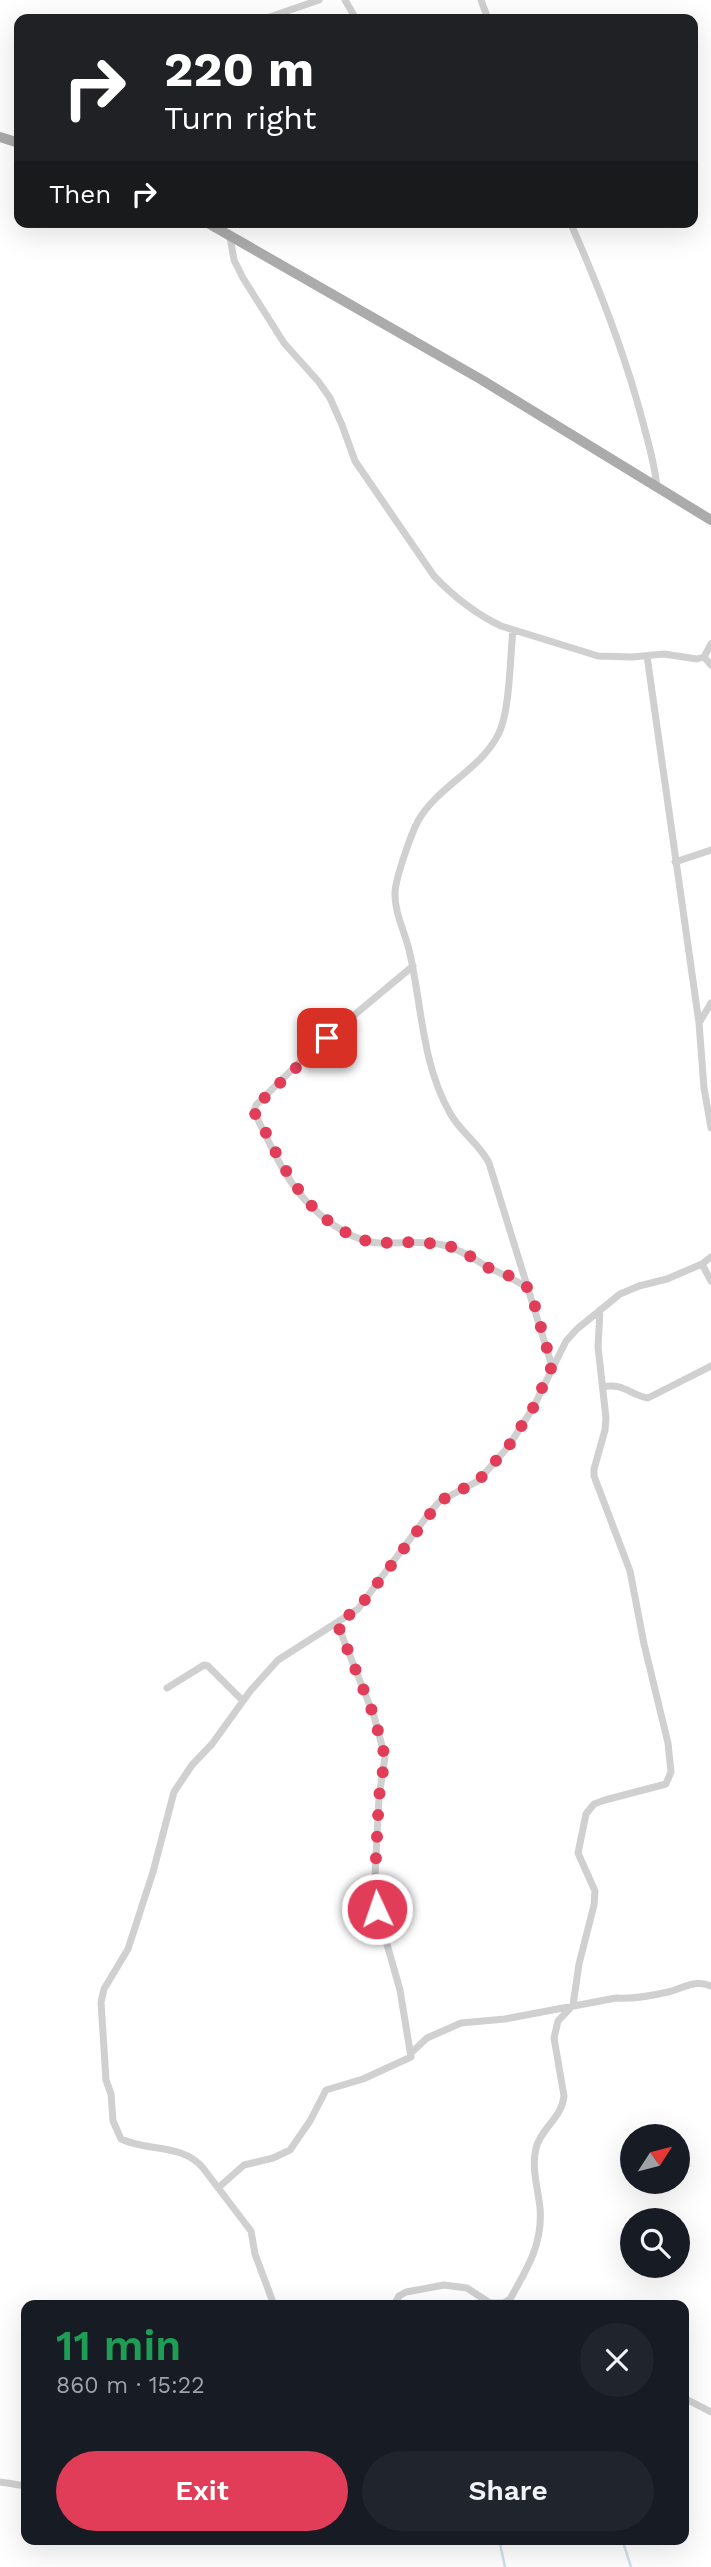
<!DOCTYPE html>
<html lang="en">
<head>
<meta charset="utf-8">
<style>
	:root { --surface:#171b24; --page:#20242c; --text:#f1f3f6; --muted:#9ea1a6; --accent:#e13d58 }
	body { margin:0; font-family:"Work Sans",sans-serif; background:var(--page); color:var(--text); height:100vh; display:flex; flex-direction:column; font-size:26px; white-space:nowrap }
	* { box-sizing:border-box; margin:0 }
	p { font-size:23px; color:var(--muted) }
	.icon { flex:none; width:38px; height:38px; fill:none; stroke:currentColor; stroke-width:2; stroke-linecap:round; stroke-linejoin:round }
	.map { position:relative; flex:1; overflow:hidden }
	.drawer { position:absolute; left:21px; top:2300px; width:668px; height:245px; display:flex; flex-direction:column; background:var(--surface); border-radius:14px; box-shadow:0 7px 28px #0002 }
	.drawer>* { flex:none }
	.banner { position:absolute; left:14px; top:14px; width:684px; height:214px; border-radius:14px; box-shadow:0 7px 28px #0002; background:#202124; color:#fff; overflow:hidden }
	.needle { width:46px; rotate:54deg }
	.buttons { position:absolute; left:620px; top:2124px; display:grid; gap:14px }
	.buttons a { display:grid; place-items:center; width:70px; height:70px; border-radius:50%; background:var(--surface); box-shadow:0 7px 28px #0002; font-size:35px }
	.pin { position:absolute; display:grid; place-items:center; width:60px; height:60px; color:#fff; margin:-30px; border-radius:14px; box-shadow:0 4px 10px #0006 }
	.me { position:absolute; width:77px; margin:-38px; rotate:357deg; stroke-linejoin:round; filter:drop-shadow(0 0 5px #0008) }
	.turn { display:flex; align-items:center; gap:24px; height:147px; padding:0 35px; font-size:32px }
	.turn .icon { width:91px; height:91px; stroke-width:2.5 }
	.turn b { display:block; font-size:49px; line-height:60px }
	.then { display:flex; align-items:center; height:66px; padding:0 35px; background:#0003; gap:14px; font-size:26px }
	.round { display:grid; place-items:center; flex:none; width:74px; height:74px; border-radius:37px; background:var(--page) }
	.head { display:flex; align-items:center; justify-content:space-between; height:119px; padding:0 35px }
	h1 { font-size:42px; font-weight:600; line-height:52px; color:#1e9e55 }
	.cta { display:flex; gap:14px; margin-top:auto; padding:14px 35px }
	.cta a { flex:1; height:80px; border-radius:42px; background:var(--accent); color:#fff; font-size:28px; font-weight:600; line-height:80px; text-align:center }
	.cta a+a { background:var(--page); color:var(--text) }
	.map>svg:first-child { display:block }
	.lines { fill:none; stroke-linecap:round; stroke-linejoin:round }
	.stream { stroke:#cde2eb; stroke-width:2.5 }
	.minor { stroke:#d0d0d0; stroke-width:7 }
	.primary { stroke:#ababab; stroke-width:10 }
	.route { stroke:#e13d58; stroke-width:12; stroke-dasharray:0 21.6 }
</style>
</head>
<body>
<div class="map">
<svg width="711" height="2567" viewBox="0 0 711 2567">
	<rect width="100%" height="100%" fill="#fff"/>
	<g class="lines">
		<path class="stream" d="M499 2539 505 2567
			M622 2539 631 2567"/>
		<path class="minor" d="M345 0 356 19
			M481 0 488 19
			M264 19 319 0
			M570 222C599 287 624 351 642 419 648 442 655 464 657 488
			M230 237 234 260 243 278 284 343 318 381 330 398 342 425 355 461 434 576C453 596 476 614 501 626L598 656 632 657 664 654 697 659 704 657 711 644
			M513 630C510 657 510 713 498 735 480 770 437 787 418 821 411 834 396 877 395 892 394 913 406 934 410 954 422 1007 422 1064 450 1113 460 1132 479 1143 489 1163L552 1366
			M647 656 699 1023
			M704 657 711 665
			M675 862 711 850
			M413 966 310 1052 256 1105 254 1112C271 1145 285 1182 313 1208 329 1224 356 1242 379 1243 400 1244 422 1240 443 1245 460 1249 472 1258 486 1266 501 1274 515 1279 529 1289
			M711 1003 699 1023 704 1088 711 1128
			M702 1264 711 1281
			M603 1387C621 1382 631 1395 648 1398L711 1366
			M167 1688 204 1665 208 1666 243 1701
			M411 2053 427 2038 461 2023 505 2019 616 1998C633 1999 651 1996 668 1992 684 1988 694 1979 711 1986
			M218 2188 244 2165 273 2158 290 2150 310 2121 326 2090 363 2079 411 2057 400 1990 377 1909 375 1877 379 1797 385 1757 374 1716 337 1623
			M490 2303H504L510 2299C527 2269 543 2244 540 2208 538 2187 531 2169 536 2148 541 2128 562 2118 564 2096L554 2038 558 2021 573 2005 579 1964 594 1905 595 1891 578 1853 586 1814 594 1804 605 1800 666 1784 671 1772 668 1743 644 1644 630 1571 594 1476V1469L605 1430 606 1418 598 1347 600 1310
			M274 2305 255 2254 251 2231 203 2168C182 2143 148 2152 121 2139L113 2121 111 2094 106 2080 101 2002 104 1989 128 1949 153 1872 174 1792 192 1765 212 1744 251 1690 278 1660 358 1609 430 1512 440 1501 478 1481 508 1447 533 1408 566 1341 577 1329 620 1294 639 1286 667 1279 702 1264 711 1257
			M394 2305 399 2296 406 2292 444 2285 467 2288 493 2305
			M684 2398 711 2412
			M0 2482 26 2486"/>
		<path class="primary" d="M0 137 19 143
			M206 222 482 380 711 520"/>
	</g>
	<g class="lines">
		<path class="route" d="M327 1038 253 1109C256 1117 262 1125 266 1133 290 1182 317 1229 374 1243L414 1242 439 1244 457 1248 489 1268 506 1274 530 1289 552 1366 533 1408 508 1447 478 1481 440 1501 358 1609 337 1623 374 1716 385 1757 379 1797 375 1877 377 1909"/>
	</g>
</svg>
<div class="buttons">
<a><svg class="needle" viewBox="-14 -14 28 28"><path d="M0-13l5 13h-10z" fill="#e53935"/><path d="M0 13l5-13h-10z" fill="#9ea1a6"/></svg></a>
<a><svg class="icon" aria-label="search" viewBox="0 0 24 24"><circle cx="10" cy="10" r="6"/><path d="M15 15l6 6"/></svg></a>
</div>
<div class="pin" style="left:327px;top:1038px;background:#d93025"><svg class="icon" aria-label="arrive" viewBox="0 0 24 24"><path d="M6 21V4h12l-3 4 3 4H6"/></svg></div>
<svg class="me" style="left:377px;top:1909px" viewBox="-20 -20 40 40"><circle r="17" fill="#e13d58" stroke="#fff" stroke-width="3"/><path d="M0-11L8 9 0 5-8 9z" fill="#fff"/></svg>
<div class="banner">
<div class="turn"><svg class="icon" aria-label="right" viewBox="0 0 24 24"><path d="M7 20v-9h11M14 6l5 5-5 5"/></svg><div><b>220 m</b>Turn right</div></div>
<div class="then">Then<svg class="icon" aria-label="right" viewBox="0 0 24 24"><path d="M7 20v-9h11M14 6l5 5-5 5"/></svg></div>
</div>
<section class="drawer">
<div class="head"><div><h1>11 min</h1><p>860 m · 15:22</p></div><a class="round"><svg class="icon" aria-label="close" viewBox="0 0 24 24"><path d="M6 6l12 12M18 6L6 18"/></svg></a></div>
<div class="cta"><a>Exit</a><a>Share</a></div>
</section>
</div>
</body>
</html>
